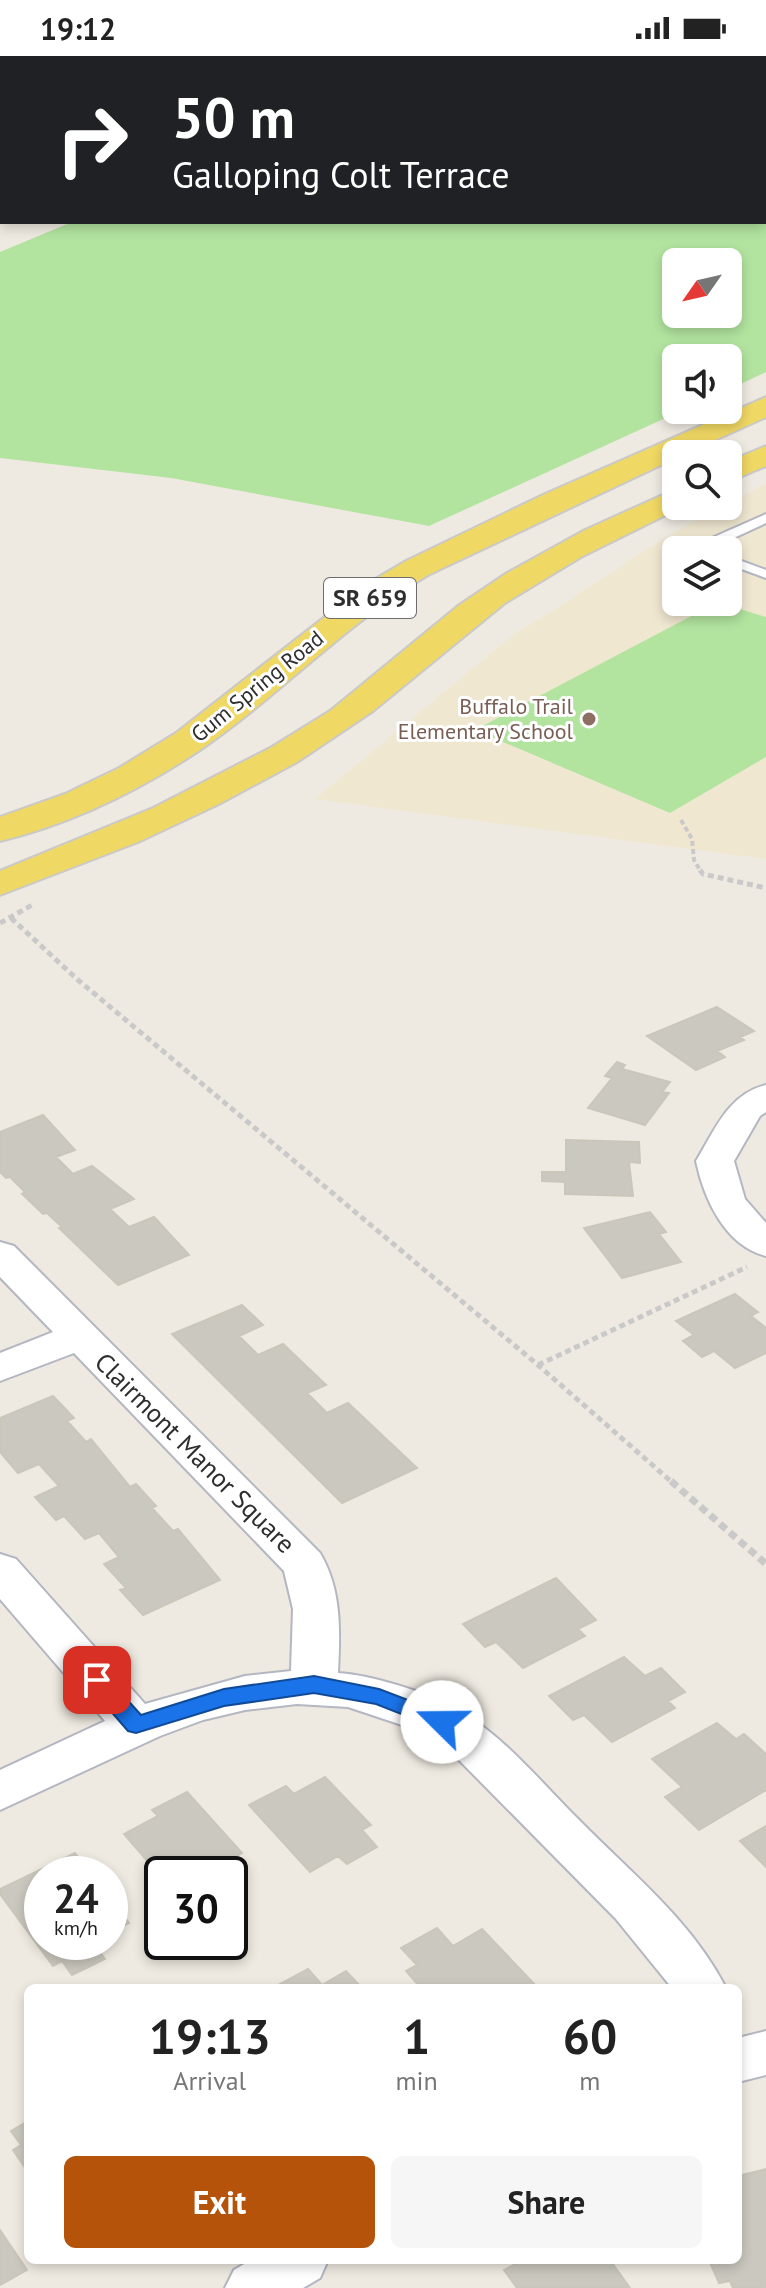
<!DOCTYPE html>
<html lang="en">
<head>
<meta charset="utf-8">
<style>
	:root { --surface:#fff; --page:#f6f6f6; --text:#222; --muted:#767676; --accent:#b45309 }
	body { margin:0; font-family:"PT Sans",sans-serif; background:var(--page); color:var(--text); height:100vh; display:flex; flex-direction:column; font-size:30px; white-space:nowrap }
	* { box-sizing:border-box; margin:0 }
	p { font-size:26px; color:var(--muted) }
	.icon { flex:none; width:44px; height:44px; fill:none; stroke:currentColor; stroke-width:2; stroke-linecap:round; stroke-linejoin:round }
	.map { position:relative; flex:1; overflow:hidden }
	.sheet { position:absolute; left:24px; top:1928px; width:718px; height:280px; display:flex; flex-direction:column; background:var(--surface); border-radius:12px; box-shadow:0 4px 12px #0003 }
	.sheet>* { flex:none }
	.hud { position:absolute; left:0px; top:0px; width:766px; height:168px; box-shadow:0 4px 12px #0003; background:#202124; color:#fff; overflow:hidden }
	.needle { width:52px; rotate:236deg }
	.controls { position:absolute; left:662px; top:192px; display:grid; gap:16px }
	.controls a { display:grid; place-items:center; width:80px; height:80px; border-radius:12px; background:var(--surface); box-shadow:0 4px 12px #0003; font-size:40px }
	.speed { position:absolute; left:24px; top:1800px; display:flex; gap:16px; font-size:40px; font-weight:700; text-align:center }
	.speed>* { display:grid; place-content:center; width:104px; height:104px; border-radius:50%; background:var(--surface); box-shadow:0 4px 12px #0003; line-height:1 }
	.speed small { font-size:20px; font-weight:400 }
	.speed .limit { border:4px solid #111; border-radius:12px; background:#fff; color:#111 }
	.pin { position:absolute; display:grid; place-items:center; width:68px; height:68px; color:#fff; margin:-34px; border-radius:16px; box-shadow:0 4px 12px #0006 }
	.me { position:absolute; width:88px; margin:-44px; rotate:292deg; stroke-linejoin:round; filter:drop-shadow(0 0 6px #0008) }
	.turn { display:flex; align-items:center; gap:28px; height:168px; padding:0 40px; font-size:36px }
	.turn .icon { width:104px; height:104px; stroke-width:2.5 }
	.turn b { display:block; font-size:56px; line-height:68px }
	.eta { display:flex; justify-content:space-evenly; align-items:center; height:136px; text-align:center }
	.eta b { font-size:48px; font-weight:700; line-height:56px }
	.primary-button { display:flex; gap:16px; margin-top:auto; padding:16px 40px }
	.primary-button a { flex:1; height:92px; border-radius:12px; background:var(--accent); color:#fff; font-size:32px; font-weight:700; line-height:92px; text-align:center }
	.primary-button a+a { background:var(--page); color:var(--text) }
	.status { display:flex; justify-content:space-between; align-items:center; height:56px; padding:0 40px; background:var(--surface); direction:ltr }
	.status svg { height:22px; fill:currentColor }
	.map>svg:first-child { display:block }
	.education { fill:#f0e7d1; fill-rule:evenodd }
	.green { fill:#b2e49f; fill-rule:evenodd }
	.building { fill:#cbc8bf; stroke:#cbc6ba; stroke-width:2 }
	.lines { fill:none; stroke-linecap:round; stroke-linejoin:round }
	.service-casing { stroke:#b4b6c1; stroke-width:4 }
	.minor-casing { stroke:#b4b6c1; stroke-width:4 }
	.primary-casing { stroke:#c9c9c9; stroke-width:4 }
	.path-far2 { stroke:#c9c9c9; stroke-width:4; stroke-dasharray:5 3; stroke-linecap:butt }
	.path-far1 { stroke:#c9c9c9; stroke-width:5; stroke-dasharray:6 4; stroke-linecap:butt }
	.path { stroke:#c9c9c9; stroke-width:7; stroke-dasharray:8 5; stroke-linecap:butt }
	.service { fill:#fff; fill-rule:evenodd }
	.minor { fill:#fff; fill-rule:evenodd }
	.primary { fill:#f0d864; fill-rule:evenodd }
	.route { fill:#1a73e8; stroke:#114b97; stroke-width:2 }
	.education-dot { fill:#8d6e63; stroke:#fff; stroke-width:3 }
	.labels { text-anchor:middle; stroke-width:6; stroke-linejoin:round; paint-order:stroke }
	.far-street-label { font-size:22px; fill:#2e2e2e; stroke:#fff }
	.far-education-label { font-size:22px; fill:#785e54; stroke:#fff; text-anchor:end }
	.shield { fill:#fff; stroke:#6d6d6d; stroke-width:2 }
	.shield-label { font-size:24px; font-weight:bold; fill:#2e2e2e }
	.street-label { font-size:26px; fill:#2e2e2e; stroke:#fff }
</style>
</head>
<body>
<div class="status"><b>19:12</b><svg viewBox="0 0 49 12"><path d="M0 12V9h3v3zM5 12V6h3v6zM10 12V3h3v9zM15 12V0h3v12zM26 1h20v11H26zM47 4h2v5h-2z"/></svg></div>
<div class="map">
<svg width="766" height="2232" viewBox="0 0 766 2232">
	<rect width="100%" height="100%" fill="#efeae1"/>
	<path class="education" d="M766 428V803L315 743 508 583 676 475ZM676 494H728V546H676Z"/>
	<path class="green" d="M0 0H766V316L728 334V302H676V354H683L429 470 171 422 0 402V196L72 166H764V2H2V108ZM676 206H728V258H676Z
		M718 546 766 561V701L670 757 475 674Z"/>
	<path class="building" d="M717 951 754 975 740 981 744 984 717 995 725 1001 696 1014 647 980Z
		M617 1006 625 1009 622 1013 670 1026 662 1036 669 1037 645 1069 588 1052 612 1022 605 1020Z
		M43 1059 75 1094 56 1101 73 1118 92 1110 134 1143 110 1153 129 1171 154 1161 189 1199 118 1229 59 1172 62 1171 47 1157 43 1158 22 1138 25 1136 10 1121 6 1122 0 1116V1076Z
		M566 1084 639 1086 640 1107 629 1106 633 1140 565 1138V1126L542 1125V1116H566Z
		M650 1156 666 1176 659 1178 681 1206 622 1222 584 1172Z
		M735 1238 758 1256 751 1260 766 1272V1297L735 1312 714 1295 702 1301 683 1285 694 1279 676 1265Z
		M242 1249 263 1269 239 1280 258 1299 283 1288 326 1329 307 1337 327 1357 348 1347 417 1412 342 1447 172 1278Z
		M53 1340 74 1362 67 1365 86 1386 91 1383 130 1431 136 1428 156 1450 152 1452 173 1475 178 1473 220 1524 143 1559 120 1534 126 1532 104 1508 119 1501 99 1477 85 1483 64 1460 56 1464 35 1441 59 1430 39 1408 18 1417 0 1396V1362Z
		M556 1522 596 1564 578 1573 585 1580 523 1612 496 1586 485 1591 463 1568Z
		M624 1601 645 1620 661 1612 685 1636 668 1645 675 1652 612 1686 584 1659 573 1664 549 1640Z
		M717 1667 736 1683 744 1678 766 1698V1734L699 1774 665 1741 682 1731 652 1703Z
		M325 1721 371 1769 362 1774 377 1791 347 1808 338 1800 310 1816 249 1749 286 1730 294 1738Z
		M187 1736 242 1797 236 1800 247 1813 230 1822V1818H213L209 1814 202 1818H162V1822L124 1778 158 1760 152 1754Z
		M766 1770V1811L740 1785Z
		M75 1797 91 1818H42V1886H92L105 1903 72 1919 62 1905 53 1910 0 1838V1833Z
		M110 1842 129 1867 110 1877Z
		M437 1872 453 1890 482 1873 538 1932H421L406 1915 417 1909 401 1892Z
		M308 1913 322 1929 346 1915 362 1932H284L280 1928Z
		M28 2065V2116L13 2094 21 2089 11 2075Z
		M766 2113V2232H733L730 2225 719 2227 709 2204H738V2120Z
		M0 2174 27 2214 0 2229Z
		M523 2204H610L630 2232H517L504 2214Z"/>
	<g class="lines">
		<g class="service-casing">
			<path id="service" d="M766 458V467L725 486 724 494H712L714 481Z
				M728 500 766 514V522L728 508Z"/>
		</g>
		<g class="minor-casing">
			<path id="minor" d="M766 1029V1056L760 1060 734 1105 745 1143 766 1167V1200C725 1190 704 1143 696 1105 715 1074 728 1038 766 1029Z
				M0 1186 14 1190 320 1497C342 1534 340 1575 338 1617 371 1619 426 1636 455 1652 503 1679 539 1724 577 1762 630 1816 691 1864 726 1932H672L616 1863 459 1704 417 1674 348 1651 297 1648 245 1654 203 1664 160 1680 0 1754V1714L105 1665 0 1543V1498L16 1503 145 1648 245 1620 291 1615 293 1553 284 1515 74 1297 0 1325V1297L53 1276 0 1221Z
				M766 1975V2019L738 2026V1982Z
				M251 2204H328L320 2222 303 2232H225L234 2214Z"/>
		</g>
		<g class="primary-casing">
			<path id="primary" d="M766 341V361L684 398H676V402L428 519C345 568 279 640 200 694 140 734 71 768 0 785V761L65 738 119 712 176 677 367 528 406 505 545 438Z
				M766 390V410L728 426V406Z
				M676 433V450H684L581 501 505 547 373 655 297 706 219 748 138 786 0 839V815L153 752 272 691 330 655 458 550 507 517 585 474Z"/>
		</g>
		<path class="path-far2" d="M700 456 711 450
			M681 764 692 783 694 804 701 816"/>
		<path class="path-far1" d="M700 814 703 818 766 832
			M11 862 78 924 538 1309 673 1427
			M0 867 34 848
			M538 1309 747 1211"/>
		<path class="path" d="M671 1425 766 1508"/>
		<use href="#service" class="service"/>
		<use href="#minor" class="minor"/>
		<use href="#primary" class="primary"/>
	</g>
	<path class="route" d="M97 1616 105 1619 141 1659 224 1633 314 1620 379 1633 450 1660 453 1666 450 1672 442 1674 376 1648 314 1637 224 1650 136 1677 128 1675 89 1630 86 1624 89 1619Z"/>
	<circle class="education-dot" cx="589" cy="663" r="8"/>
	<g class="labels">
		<g class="far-street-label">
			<text transform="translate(257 630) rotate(-39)" y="8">Gum Spring Road</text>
		</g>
		<g class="far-education-label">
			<text x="573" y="658">Buffalo Trail<tspan x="573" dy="25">Elementary School</tspan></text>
		</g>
		<rect class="shield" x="324" y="522" width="92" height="40" rx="6"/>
		<g class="shield-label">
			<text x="370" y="550">SR 659</text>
		</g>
		<g class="street-label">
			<text transform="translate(195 1397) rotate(45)" y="9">Clairmont Manor Square</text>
		</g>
	</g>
</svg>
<div class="controls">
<a><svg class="needle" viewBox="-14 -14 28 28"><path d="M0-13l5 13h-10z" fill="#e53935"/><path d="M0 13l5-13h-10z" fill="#767676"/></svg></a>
<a><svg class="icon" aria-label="sound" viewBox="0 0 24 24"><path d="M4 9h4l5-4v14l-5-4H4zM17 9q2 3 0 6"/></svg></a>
<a><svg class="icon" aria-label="search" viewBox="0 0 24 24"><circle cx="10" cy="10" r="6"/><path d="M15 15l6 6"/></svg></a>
<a><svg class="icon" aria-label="layers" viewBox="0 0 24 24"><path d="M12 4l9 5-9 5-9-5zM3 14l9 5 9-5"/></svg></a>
</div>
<div class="speed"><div>24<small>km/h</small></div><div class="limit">30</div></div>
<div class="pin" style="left:97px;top:1624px;background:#d93025"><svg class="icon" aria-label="arrive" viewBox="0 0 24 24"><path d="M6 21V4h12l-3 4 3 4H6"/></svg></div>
<svg class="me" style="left:442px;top:1666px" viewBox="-20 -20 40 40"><circle r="19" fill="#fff"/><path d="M0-13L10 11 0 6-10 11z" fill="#1a73e8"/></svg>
<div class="hud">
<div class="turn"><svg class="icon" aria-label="right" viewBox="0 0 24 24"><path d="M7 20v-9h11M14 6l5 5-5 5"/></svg><div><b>50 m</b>Galloping Colt Terrace</div></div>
</div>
<section class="sheet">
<div class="eta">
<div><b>19:13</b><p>Arrival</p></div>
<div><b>1</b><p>min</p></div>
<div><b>60</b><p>m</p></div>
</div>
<div class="primary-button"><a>Exit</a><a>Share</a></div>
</section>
</div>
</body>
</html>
